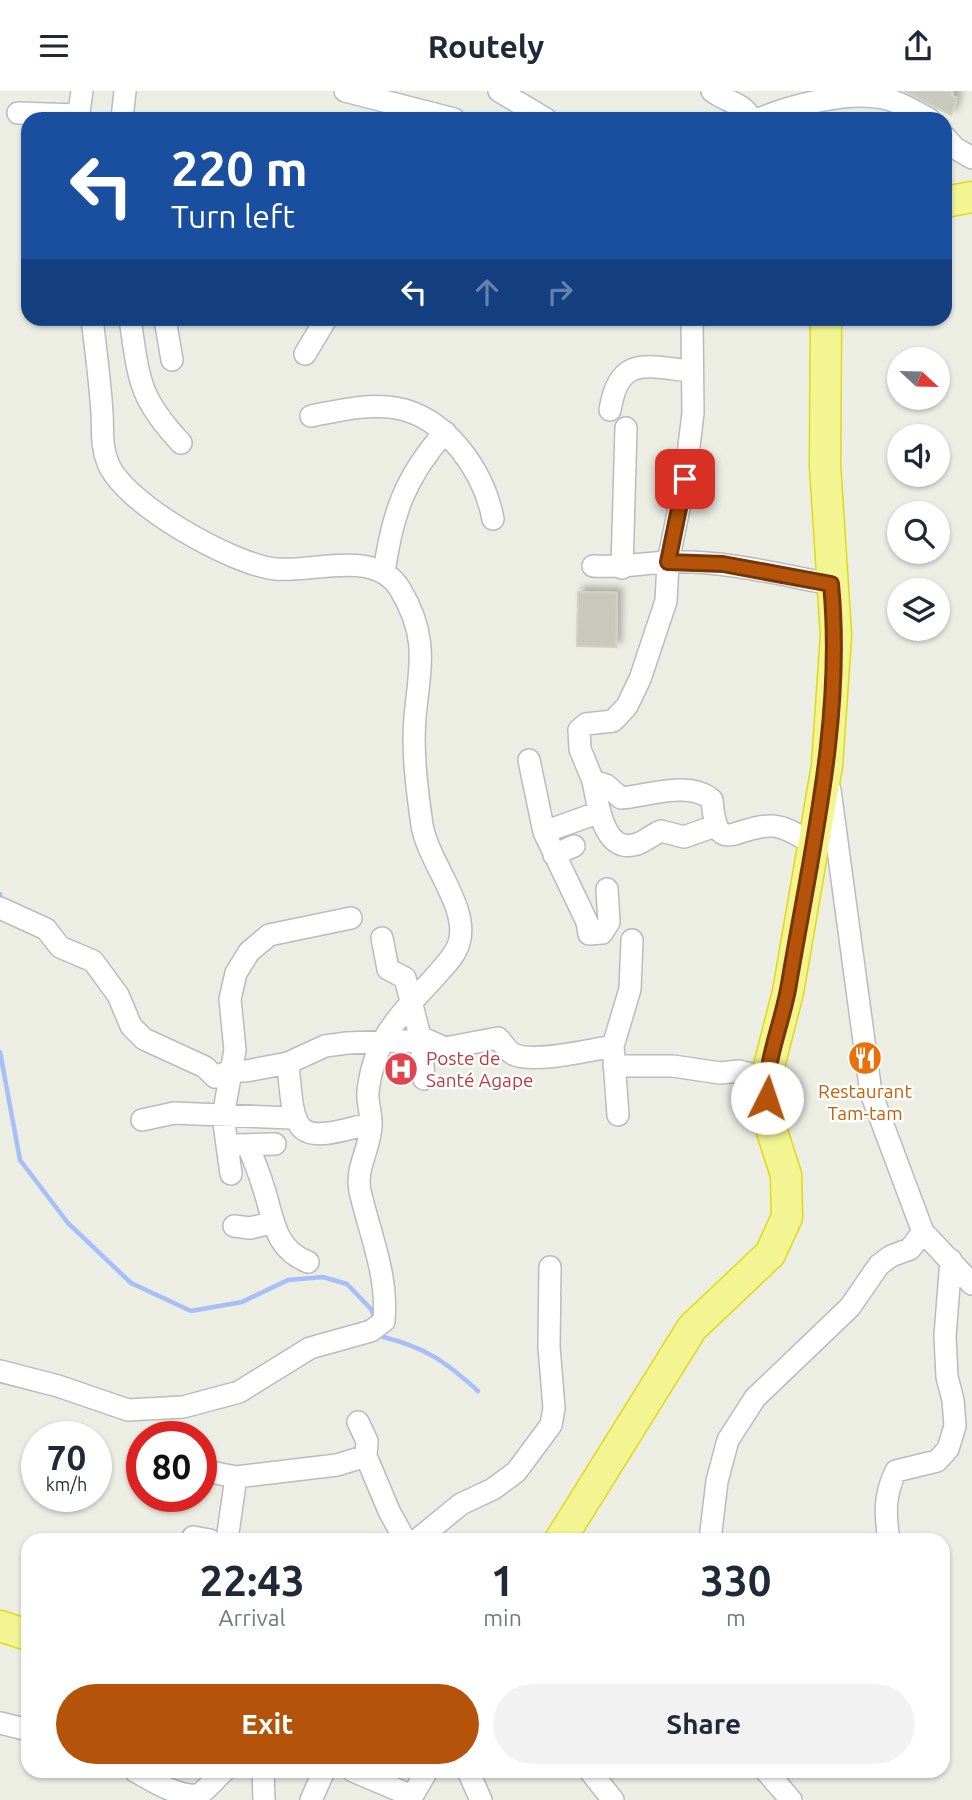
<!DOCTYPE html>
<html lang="en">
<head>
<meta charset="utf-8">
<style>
	:root { --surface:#fff; --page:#f2f2f3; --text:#1f2937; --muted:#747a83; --accent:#b45309 }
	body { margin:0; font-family:Ubuntu,sans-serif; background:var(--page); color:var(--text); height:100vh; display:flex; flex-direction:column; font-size:26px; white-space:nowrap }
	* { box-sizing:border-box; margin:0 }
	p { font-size:23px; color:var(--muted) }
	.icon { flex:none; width:38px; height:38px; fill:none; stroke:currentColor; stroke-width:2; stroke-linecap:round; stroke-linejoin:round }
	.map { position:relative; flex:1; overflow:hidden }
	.panel { position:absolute; left:21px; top:1442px; width:929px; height:245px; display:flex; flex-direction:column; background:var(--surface); border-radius:21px; box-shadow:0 2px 5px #0004 }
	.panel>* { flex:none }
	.top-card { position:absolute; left:21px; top:21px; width:931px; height:214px; border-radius:21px; box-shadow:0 2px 5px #0004; background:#1a4fa0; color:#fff; overflow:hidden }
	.needle { width:46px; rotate:112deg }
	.controls { position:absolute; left:887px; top:256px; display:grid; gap:14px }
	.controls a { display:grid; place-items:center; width:63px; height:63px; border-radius:50%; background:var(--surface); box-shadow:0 2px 5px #0004; font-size:35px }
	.speed { position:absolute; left:21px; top:1330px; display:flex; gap:14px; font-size:35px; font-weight:700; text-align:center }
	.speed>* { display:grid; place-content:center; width:91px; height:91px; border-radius:50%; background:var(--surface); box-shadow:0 2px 5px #0004; line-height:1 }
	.speed small { font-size:18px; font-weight:400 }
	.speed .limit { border:10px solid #d22; background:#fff; color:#111 }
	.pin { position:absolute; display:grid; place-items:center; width:60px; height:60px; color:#fff; margin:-30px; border-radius:14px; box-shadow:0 4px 10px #0006 }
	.me { position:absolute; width:77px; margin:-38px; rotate:4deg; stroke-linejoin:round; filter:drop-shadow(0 0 5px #0008) }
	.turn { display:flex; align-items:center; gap:24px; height:147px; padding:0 35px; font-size:32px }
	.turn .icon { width:91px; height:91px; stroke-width:2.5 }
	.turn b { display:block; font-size:49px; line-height:60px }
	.lanes { display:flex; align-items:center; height:66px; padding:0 35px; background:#0003; justify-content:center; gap:35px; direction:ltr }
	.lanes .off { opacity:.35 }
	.eta { display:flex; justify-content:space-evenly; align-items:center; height:119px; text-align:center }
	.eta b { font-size:42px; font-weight:700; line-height:49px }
	.primary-button { display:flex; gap:14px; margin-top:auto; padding:14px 35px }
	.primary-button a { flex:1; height:80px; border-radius:42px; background:var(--accent); color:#fff; font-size:28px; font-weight:700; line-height:80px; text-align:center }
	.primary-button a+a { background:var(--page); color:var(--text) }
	header { display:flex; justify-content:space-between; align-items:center; height:91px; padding:0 35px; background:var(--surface); font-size:32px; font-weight:700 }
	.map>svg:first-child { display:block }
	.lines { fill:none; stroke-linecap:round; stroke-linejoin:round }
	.stream { stroke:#a7bef9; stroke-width:4.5 }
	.building { fill:#c8c8bf; stroke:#d1d1c2; stroke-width:2; filter:url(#shadow) }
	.minor-casing { stroke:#babbc1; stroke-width:24 }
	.highway-casing { stroke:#e0da10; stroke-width:33 }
	.minor { stroke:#fff; stroke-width:21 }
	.highway { stroke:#f2f591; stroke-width:30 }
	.route-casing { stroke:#753606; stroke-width:18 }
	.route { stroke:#b45309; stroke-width:12 }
	.labels { text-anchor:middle; stroke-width:5; stroke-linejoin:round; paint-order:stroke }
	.health-label { font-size:19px; fill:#be3a42; stroke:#fff; text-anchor:start }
	.food-label { font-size:19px; fill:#c56008; stroke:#fff }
</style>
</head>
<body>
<header><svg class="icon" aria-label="menu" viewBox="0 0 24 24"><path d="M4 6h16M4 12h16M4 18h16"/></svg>Routely<svg class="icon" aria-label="share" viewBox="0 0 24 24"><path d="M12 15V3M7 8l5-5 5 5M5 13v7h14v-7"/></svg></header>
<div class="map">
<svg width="972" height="1709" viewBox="0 0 972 1709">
	<defs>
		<filter id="shadow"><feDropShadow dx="5" dy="-5" stdDeviation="3.5" flood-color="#0004"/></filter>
	</defs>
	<rect width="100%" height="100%" fill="#ecede3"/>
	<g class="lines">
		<path class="stream" d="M0 803V804
			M0 961 20 1069 68 1132 131 1192 191 1220 242 1211 288 1189 323 1186 347 1193 371 1218 376 1229
			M380 1240 383 1246C425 1256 446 1271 478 1300"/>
	</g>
	<path class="building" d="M904 0H953L952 5 957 7 951 24Z
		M578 501 617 502 616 556 577 555Z"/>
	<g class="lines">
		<g class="minor-casing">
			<path id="minor" d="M345 0 454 28
				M499 0 546 28
				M712 0C724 10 747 13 750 28
				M18 22 78 24
				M78 28 82 0
				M122 28 125 0
				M759 28C792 14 848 0 883 7 899 10 915 21 929 28
				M945 46 955 57 972 67
				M130 228C139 288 138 306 181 352
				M165 228 172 269
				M692 228 693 322 685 388 668 471 666 510 640 588 627 615 613 630 586 633 579 639 580 658 593 690 606 694 621 707C647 705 690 689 712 709 717 769 736 733 773 735 787 736 801 746 813 753
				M305 263 326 228
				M610 319C619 263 647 276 692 280
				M311 325C338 320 367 312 396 317 447 326 484 381 493 428
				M593 475C619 477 643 472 669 471 723 469 778 483 830 493
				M622 477 626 337
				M384 482C392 423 405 386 445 341
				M529 669 544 741 587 831 589 843 602 842 609 831 607 798
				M593 690C598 712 603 764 637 753 646 750 653 743 661 740L684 746 715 735
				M830 699 871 1002 923 1141 972 1193
				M544 741 600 721
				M554 764 574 755
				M0 817 46 838 60 856 93 870 118 904 131 935 144 948 205 976 215 986 230 980H246L288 972 325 955 347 952 427 949 445 957 498 947C503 952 507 960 513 963 533 973 590 959 613 955
				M382 847 388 878 405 887 421 949 424 988
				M288 972C294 1046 294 1054 371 1032
				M614 975H673L720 982 739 980 766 987
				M618 1024 613 955 630 898 632 849
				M142 1029 174 1022 292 1027
				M237 1054 275 1053
				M248 1054C253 1068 259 1081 263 1095 274 1127 273 1157 308 1171
				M231 1083 223 1025 235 959 230 908 236 882 249 861 269 844 351 827
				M234 1135 250 1137 272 1132
				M0 1280 58 1295 128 1319 183 1316 239 1301 310 1257 371 1240 384 1230C388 1183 370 1144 360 1100 355 1075 372 1055 371 1032 371 1021 367 1011 368 1000 374 948 399 925 433 888 442 877 455 866 459 852 470 817 428 771 422 734 417 699 412 661 415 626 420 575 429 546 400 498 375 457 313 482 275 478 232 473 124 413 108 372 101 355 103 339 102 322 100 291 96 259 92 228
				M358 1331 367 1350 366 1365 389 1420 405 1449
				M201 1379 236 1386 227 1449
				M236 1386 337 1374 366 1365
				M193 1446 210 1449
				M417 1449 461 1413 493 1398 516 1381 551 1334 554 1317 549 1256 550 1176
				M710 1449 717 1390 728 1349 755 1307 850 1216 879 1174 891 1165 910 1158 923 1141
				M889 1449C885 1424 884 1404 896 1380L937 1370 948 1358 955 1335 953 1309 947 1286 945 1245 951 1169
				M0 1632 28 1639
				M135 1680C151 1689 182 1709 200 1703 208 1697 216 1687 224 1680
				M263 1680 264 1709
				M353 1680 412 1705
				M468 1680 481 1709
				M590 1680 613 1709
				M766 1680 791 1709
				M311 1709 324 1680
				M410 1709 427 1680"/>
		</g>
		<g class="highway-casing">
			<path id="highway" d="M945 111 972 106
				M560 1449 692 1237 770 1163 787 1126 786 1084 768 1028 766 987 788 901 827 675 836 544 825 374 826 228
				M0 1535 28 1544"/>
		</g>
		<use href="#minor" class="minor"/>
		<use href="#highway" class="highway"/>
	</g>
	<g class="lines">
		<g class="route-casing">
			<path id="route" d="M685 388 668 471 723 473 831 493C844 627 811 761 789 893 783 931 765 968 767 1007"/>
		</g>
		<use href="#route" class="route"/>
	</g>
	<defs>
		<g id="restaurant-disc" transform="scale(1.75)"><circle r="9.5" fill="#e8710a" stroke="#fff"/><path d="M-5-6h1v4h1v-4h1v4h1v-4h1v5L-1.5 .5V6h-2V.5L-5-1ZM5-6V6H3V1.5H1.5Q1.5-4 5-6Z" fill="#fff"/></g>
		<g id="hospital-disc" transform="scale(1.75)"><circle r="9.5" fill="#e0444e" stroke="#fff"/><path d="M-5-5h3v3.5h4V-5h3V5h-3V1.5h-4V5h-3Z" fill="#fff"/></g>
	</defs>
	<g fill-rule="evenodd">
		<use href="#restaurant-disc" x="865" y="967"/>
		<use href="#hospital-disc" x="401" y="978"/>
	</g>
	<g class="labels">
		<g class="health-label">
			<text x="426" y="974">Poste de<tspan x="426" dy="22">Santé Agape</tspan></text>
		</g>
		<g class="food-label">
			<text x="865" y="1007">Restaurant<tspan x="865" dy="22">Tam-tam</tspan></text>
		</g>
	</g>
</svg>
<div class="controls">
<a><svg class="needle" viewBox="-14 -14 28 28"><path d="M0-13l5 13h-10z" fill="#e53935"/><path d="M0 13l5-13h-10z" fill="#747a83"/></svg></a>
<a><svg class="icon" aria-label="sound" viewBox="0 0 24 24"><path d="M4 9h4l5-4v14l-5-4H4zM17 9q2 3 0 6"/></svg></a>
<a><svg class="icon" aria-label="search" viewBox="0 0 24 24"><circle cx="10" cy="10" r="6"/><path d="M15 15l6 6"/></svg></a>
<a><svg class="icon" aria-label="layers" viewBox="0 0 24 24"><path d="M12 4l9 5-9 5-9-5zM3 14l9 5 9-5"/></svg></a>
</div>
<div class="speed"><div>70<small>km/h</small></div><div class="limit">80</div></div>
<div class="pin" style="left:685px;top:388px;background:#d93025"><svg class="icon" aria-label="arrive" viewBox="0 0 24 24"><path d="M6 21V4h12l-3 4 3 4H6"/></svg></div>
<svg class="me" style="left:767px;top:1007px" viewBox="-20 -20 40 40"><circle r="19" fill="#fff"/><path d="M0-13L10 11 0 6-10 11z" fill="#b45309"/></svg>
<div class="top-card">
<div class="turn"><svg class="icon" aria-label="left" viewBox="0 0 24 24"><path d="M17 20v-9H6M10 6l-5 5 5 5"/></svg><div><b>220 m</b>Turn left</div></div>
<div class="lanes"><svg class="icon" aria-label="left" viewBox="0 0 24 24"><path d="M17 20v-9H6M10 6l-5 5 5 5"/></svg><svg class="icon off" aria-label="ahead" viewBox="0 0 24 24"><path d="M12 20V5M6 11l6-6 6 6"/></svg><svg class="icon off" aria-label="right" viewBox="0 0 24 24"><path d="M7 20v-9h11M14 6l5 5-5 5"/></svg></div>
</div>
<section class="panel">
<div class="eta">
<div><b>22:43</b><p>Arrival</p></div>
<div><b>1</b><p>min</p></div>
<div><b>330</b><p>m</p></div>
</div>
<div class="primary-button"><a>Exit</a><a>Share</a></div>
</section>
</div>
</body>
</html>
